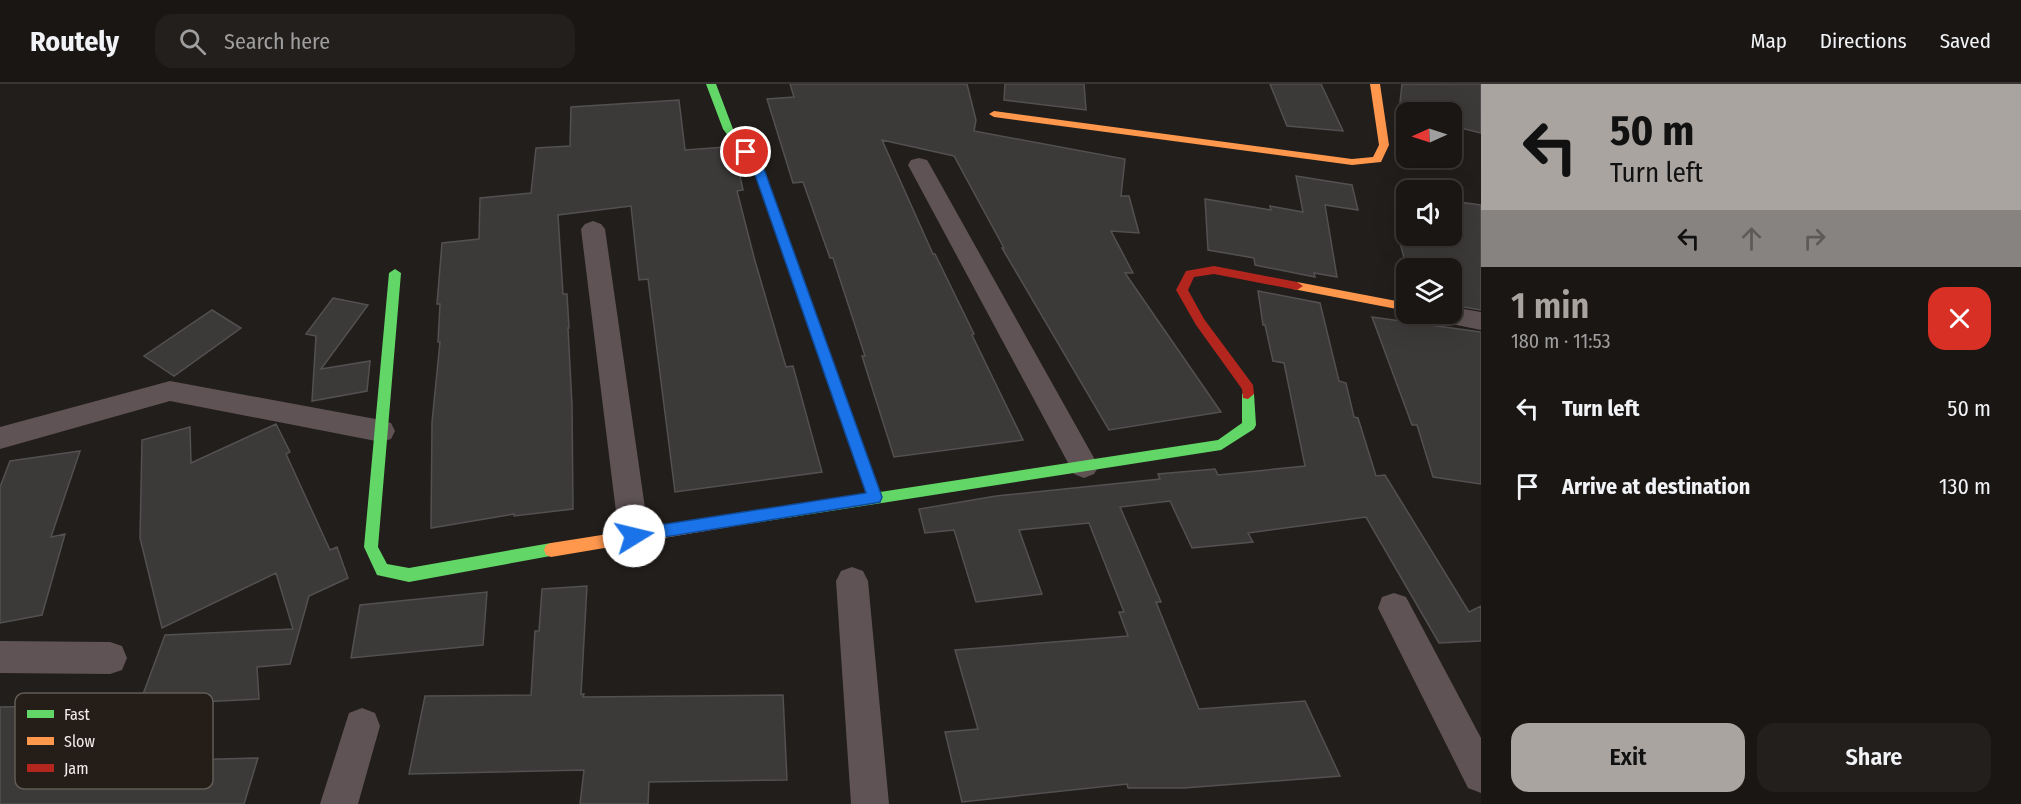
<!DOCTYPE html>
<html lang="en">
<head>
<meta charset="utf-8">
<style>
	:root { --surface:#1a1614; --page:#231f1d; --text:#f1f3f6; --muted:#9f9fa0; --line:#383534; --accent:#a9a4a0 }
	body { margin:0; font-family:"Fira Sans Condensed",sans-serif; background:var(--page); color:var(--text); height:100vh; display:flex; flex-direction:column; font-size:22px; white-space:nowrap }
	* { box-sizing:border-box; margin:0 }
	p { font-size:20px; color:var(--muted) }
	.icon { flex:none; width:33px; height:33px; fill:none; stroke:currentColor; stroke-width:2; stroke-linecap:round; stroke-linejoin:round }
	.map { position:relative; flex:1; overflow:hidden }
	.panel { display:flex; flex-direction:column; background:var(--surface); width:540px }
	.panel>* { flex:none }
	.guide { background:#a9a4a0; color:#111; overflow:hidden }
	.needle { width:39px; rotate:267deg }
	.fabs { position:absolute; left:1396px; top:18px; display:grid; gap:12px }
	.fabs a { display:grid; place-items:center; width:66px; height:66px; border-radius:12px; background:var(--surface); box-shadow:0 6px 24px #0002,0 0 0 2px var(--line); font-size:30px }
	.pin { position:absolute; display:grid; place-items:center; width:51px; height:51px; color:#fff; margin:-26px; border:3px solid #fff; border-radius:50%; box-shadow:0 2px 6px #0007 }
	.me { position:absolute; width:66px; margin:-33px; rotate:81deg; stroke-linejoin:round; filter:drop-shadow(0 0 4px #0008) }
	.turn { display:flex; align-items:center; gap:21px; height:126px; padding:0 30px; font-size:27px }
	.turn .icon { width:78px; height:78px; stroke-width:2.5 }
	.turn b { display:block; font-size:42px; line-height:51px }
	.lanes { display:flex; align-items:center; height:57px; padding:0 30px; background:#0003; justify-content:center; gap:30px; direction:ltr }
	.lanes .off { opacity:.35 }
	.round { display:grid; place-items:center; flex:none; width:63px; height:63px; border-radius:18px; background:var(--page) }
	.summary { display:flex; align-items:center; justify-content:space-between; height:102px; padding:0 30px }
	h1 { font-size:36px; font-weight:600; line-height:45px; color:var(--accent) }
	.cta { display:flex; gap:12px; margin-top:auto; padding:12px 30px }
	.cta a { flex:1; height:69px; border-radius:18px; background:var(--accent); color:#111; font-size:24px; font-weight:600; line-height:69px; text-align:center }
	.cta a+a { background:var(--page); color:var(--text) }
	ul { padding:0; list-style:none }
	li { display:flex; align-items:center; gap:18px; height:78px; padding:0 30px }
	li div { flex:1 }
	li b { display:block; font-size:22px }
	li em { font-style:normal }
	header { display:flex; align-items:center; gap:36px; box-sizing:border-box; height:84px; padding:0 30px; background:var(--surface); border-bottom:2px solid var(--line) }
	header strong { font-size:28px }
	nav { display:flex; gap:33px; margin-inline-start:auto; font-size:21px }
	.search { width:420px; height:54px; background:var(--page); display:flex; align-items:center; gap:15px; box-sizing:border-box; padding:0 21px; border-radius:18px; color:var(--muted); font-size:22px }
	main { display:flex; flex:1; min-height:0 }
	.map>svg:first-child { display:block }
	.building { fill:#3c3939; stroke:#525051; stroke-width:1.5 }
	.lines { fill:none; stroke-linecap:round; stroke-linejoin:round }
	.street { fill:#605356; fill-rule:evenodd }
	.fast { fill:#63d668; fill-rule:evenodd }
	.slow { fill:#ff974d; fill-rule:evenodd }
	.jam { fill:#b3261e; fill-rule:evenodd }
	.route { fill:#1a73e8; stroke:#114b97; stroke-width:1.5 }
	.key { fill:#251e18; stroke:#625c56; stroke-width:1.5 }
	.key-label { font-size:16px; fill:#f1ece8 }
</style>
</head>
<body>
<header>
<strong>Routely</strong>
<div class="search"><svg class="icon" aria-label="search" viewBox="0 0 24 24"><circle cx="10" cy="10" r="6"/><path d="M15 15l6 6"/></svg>Search here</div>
<nav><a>Map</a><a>Directions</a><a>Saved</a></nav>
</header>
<main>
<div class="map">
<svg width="1481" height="720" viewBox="0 0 1481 720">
	<rect width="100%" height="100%" fill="#221e1b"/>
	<path class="building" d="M790 0H967L976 36 974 47 1125 75 1121 112H1129L1139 149 1111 147 1133 189H1125L1221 328 1109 346 1002 164H1004L954 72 882 56 933 170H935L974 250 972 251 1023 356 894 373 862 272H865L833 174H830L803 98 793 99 767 15 794 13Z
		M1005 0H1084L1086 26 1004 16Z
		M1270 0H1321L1343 47 1287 42Z
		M1402 0H1481V49L1452 42V28H1399Z
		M679 16 685 66 725 63 728 84 738 83 743 106 737 107 755 177 786 283 793 282 822 388 675 408 648 195 639 196 631 122 558 131 563 210H567L569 244H568L572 321 573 425 514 432V430L431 444 432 338 440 258H438L440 220H437L442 159 479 155 480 114 531 109 536 64 570 62 571 23Z
		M1296 92 1352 101 1358 126 1325 121 1337 193 1314 189 1315 193 1255 181 1254 174 1208 166 1205 115 1271 126 1270 122 1303 128Z
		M1452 117 1481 121V226L1452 221V184H1407L1398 152H1452Z
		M1258 207 1320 219 1339 297 1346 299 1354 333 1358 334 1376 392 1385 391 1469 528 1481 522V557L1439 559 1366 433 1248 449 1253 458 1192 464 1170 417 1120 423 1161 518H1156L1199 625 1305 617 1340 692 1184 704H1128L1127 700 962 718 945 648 978 645 955 566 1128 552 1119 528H1124L1089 439 1019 446 1042 510 976 518 954 446 925 449 919 425 996 412 1160 395 1158 390 1215 385 1218 391 1305 382 1284 279 1273 277 1265 241H1263Z
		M333 214 368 221 321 285 370 277 367 307 312 317 316 252 306 250Z
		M212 226 241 244 174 292 144 272Z
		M1372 233 1481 248V400L1433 393 1417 341H1412Z
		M276 340 290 368 286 370 330 466 337 463 348 494 309 512 290 580 257 583 259 615 139 621 165 551 293 545 276 489 162 544 140 454 142 356 190 343 191 379Z
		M80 367 51 453 65 450 42 531 0 539V403L10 377Z
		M587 502 581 610H584L583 613 783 611 787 696 649 698 648 720H580L584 686 409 690 425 612 531 611 535 547H539L542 505Z
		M487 508 483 561 351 574 360 521Z
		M101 621 75 679 258 674 244 720H0V623Z"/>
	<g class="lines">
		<path class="street" d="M919 74 927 76 930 81 1094 374 1099 382 1094 390 1084 394 1074 390 908 81 911 76Z
			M593 137 601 140 605 145 649 452 645 462 634 465 623 462 619 452 581 145 585 140Z
			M1452 223 1481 228V246L1432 236 1428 230H1452Z
			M170 297 381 336 391 339 395 347 391 355 381 358 170 317 0 365V343Z
			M852 483 863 487 868 497 889 720H851L836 497 841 487Z
			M1394 509 1406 513 1481 654V709L1468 704 1378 524 1382 513Z
			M0 557 110 558 122 562 127 574 122 586 110 590 0 589Z
			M362 624 375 629 380 642 358 720H320L349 629Z"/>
		<path class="fast" d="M706 0H716L733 45 763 85 880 408 1218 356 1242 339V310L1248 305 1254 310 1256 341 1254 345 1221 366 741 441 736 439 734 435 736 431 741 429 867 410 753 85 723 45Z
			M395 185 401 189 378 463 387 480 409 484 551 459 556 461 558 466 556 471 409 498 377 491 364 463 389 189Z"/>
		<path class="slow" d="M1370 0H1380L1389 61 1381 78 1352 81 994 33 989 30 994 27 1352 75 1373 73 1379 61Z
			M1297 198 1407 219V227L1293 205 1291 202 1293 199Z
			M741 429 746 431 748 435 746 439 741 441 551 473 546 471 544 466 546 461 551 459Z"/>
		<path class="jam" d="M1214 182 1297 198 1303 202 1297 206 1214 190 1194 193 1188 206 1204 235 1253 301 1254 310 1248 315 1243 314 1242 305 1196 241 1176 206 1186 187Z"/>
	</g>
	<path class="route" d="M742 66H750L764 85 882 413 880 418 875 419 634 458 629 456 627 452 629 447 634 445 866 409 753 85 741 68Z"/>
	<rect x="15" y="609" width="198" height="96" rx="9" class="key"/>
	<rect x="27" y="626" width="27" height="8" fill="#63d668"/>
	<rect x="27" y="653" width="27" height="8" fill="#ff974d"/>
	<rect x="27" y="680" width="27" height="8" fill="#b3261e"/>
	<g class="key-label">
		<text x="64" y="636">Fast</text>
		<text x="64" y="663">Slow</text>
		<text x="64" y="690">Jam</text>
	</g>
</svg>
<div class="fabs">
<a><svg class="needle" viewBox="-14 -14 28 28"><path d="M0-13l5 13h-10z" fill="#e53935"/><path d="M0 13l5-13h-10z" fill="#9f9fa0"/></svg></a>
<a><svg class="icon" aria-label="sound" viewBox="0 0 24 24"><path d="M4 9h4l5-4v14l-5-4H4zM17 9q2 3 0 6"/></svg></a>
<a><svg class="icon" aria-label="layers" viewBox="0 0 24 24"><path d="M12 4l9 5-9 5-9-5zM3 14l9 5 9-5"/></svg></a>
</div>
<div class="pin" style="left:746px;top:68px;background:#d93025"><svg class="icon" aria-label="arrive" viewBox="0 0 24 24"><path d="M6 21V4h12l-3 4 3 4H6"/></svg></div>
<svg class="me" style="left:634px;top:452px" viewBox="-20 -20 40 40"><circle r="19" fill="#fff"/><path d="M0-13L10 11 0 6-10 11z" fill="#1a73e8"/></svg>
</div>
<section class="panel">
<div class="guide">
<div class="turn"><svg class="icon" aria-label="left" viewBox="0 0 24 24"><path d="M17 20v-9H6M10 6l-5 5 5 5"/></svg><div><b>50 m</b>Turn left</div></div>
<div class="lanes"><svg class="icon" aria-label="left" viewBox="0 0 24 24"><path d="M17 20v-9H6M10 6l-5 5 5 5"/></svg><svg class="icon off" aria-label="ahead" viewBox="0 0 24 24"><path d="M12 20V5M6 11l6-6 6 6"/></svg><svg class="icon off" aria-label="right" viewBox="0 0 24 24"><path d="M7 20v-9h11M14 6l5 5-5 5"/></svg></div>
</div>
<div class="summary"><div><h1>1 min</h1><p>180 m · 11:53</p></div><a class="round" style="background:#d93025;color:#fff"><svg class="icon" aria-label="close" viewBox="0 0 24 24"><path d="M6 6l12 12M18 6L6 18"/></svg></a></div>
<ul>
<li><svg class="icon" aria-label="left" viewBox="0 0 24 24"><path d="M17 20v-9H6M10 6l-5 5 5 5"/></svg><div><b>Turn left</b></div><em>50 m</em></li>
<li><svg class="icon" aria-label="arrive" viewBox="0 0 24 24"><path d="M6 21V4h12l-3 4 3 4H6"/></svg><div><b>Arrive at destination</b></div><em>130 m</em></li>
</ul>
<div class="cta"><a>Exit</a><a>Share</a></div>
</section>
</main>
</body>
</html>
